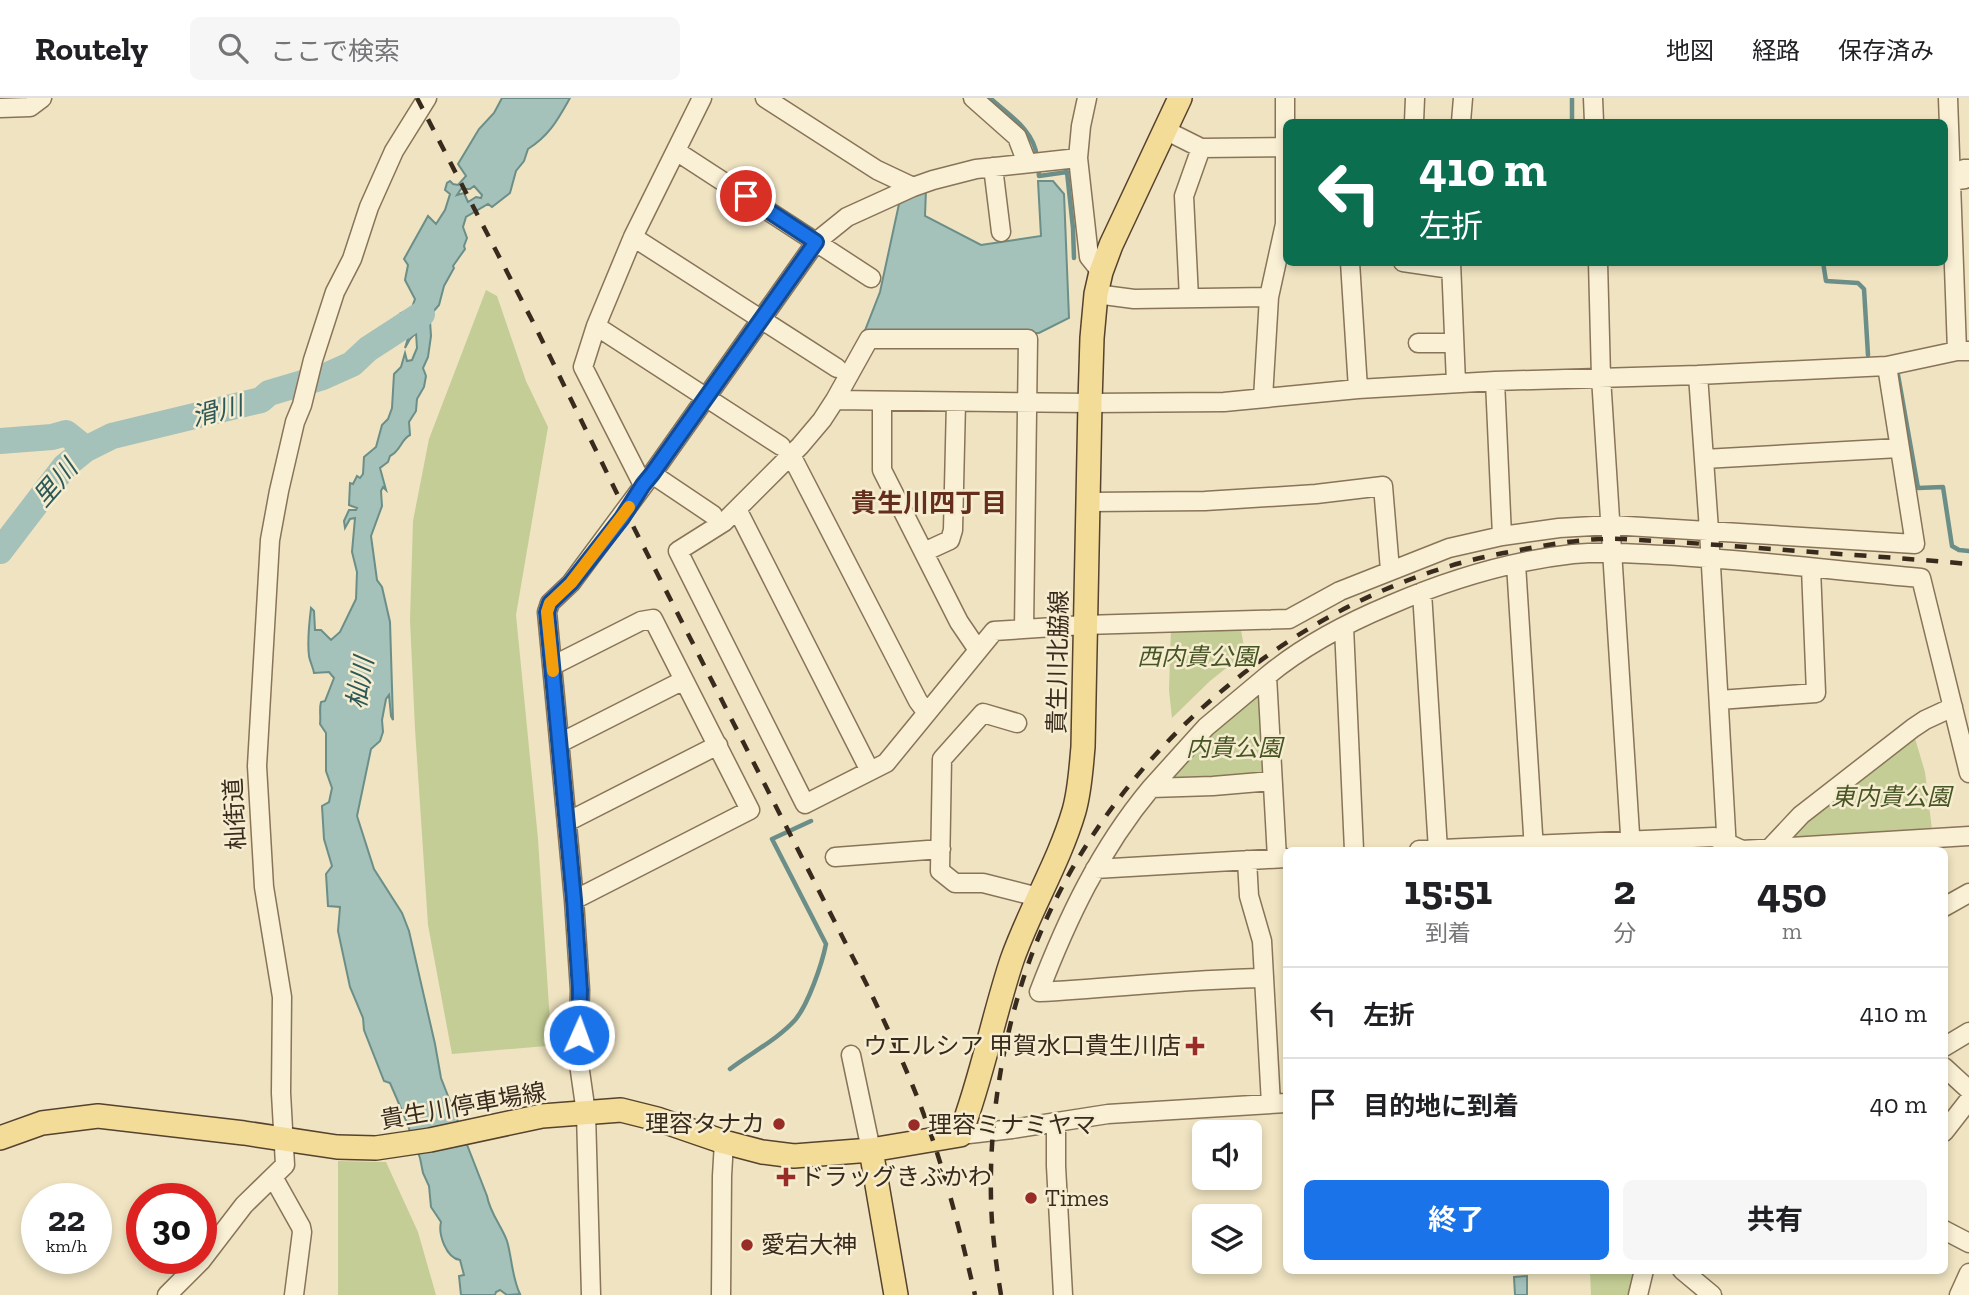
<!DOCTYPE html>
<html lang="ja">
<head>
<meta charset="utf-8">
<style>
	:root { --surface:#fff; --page:#f6f6f6; --text:#202124; --muted:#757577; --line:#e0e0e0; --accent:#1a73e8 }
	body { margin:0; font-family:"Zilla Slab","Noto Sans JP",serif; background:var(--page); color:var(--text); height:100vh; display:flex; flex-direction:column; font-size:26px; white-space:nowrap }
	* { box-sizing:border-box; margin:0 }
	p { font-size:23px; color:var(--muted) }
	.icon { flex:none; width:38px; height:38px; fill:none; stroke:currentColor; stroke-width:2; stroke-linecap:round; stroke-linejoin:round }
	.map { position:relative; flex:1; overflow:hidden }
	.side { position:absolute; left:1283px; top:749px; width:665px; height:427px; display:flex; flex-direction:column; background:var(--surface); border-radius:10px; box-shadow:0 4px 10px #0003 }
	.side>* { flex:none }
	.hud { position:absolute; left:1283px; top:21px; width:665px; height:147px; border-radius:10px; box-shadow:0 4px 10px #0003; background:#0b6e4f; color:#fff; overflow:hidden }
	.fabs { position:absolute; left:1192px; top:1022px; display:grid; gap:14px }
	.fabs a { display:grid; place-items:center; width:70px; height:70px; border-radius:10px; background:var(--surface); box-shadow:0 4px 10px #0003; font-size:35px }
	.speed { position:absolute; left:21px; top:1085px; display:flex; gap:14px; font-size:35px; font-weight:700; text-align:center }
	.speed>* { display:grid; place-content:center; width:91px; height:91px; border-radius:50%; background:var(--surface); box-shadow:0 4px 10px #0003; line-height:1 }
	.speed small { font-size:18px; font-weight:400 }
	.speed .limit { border:10px solid #d22; background:#fff; color:#111 }
	.pin { position:absolute; display:grid; place-items:center; width:60px; height:60px; color:#fff; margin:-30px; border:4px solid #fff; border-radius:50%; box-shadow:0 2px 7px #0007 }
	.me { position:absolute; width:77px; margin:-38px; rotate:2deg; stroke-linejoin:round; filter:drop-shadow(0 0 5px #0008) }
	.turn { display:flex; align-items:center; gap:24px; height:147px; padding:0 21px; font-size:32px }
	.turn .icon { width:91px; height:91px; stroke-width:2.5 }
	.turn b { display:block; font-size:49px; line-height:60px }
	.eta { display:flex; justify-content:space-evenly; align-items:center; height:119px; text-align:center }
	.eta b { font-size:42px; font-weight:700; line-height:49px }
	.cta { display:flex; gap:14px; margin-top:auto; padding:14px 21px }
	.cta a { flex:1; height:80px; border-radius:10px; background:var(--accent); color:#fff; font-size:28px; font-weight:700; line-height:80px; text-align:center }
	.cta a+a { background:var(--page); color:var(--text) }
	ul { padding:0; list-style:none }
	li { display:flex; align-items:center; gap:21px; height:91px; padding:0 21px; border-top:2px solid var(--line) }
	li div { flex:1 }
	li b { display:block; font-size:26px }
	li em { font-style:normal }
	header { display:flex; align-items:center; gap:42px; box-sizing:border-box; height:98px; padding:0 35px; background:var(--surface); border-bottom:2px solid var(--line) }
	header strong { font-size:33px }
	nav { display:flex; gap:38px; margin-inline-start:auto; font-size:24px }
	.search { width:490px; height:63px; background:var(--page); display:flex; align-items:center; gap:18px; box-sizing:border-box; padding:0 24px; border-radius:10px; color:var(--muted); font-size:26px }
	.map>svg:first-child { display:block }
	.green { fill:#c4cd95 }
	.water { fill:#a4c1ba; stroke:#6b8f88; stroke-width:2; fill-rule:evenodd }
	.lines { fill:none; stroke-linecap:round; stroke-linejoin:round }
	.stream { stroke:#6b8f88; stroke-width:4.5 }
	.river { stroke:#a4c1ba; stroke-width:26 }
	.minor-casing { stroke:#887458; stroke-width:21 }
	.major-casing { stroke:#56422d; stroke-width:26 }
	.minor { stroke:#f9f0d5; stroke-width:18 }
	.major { stroke:#f3db98; stroke-width:23 }
	.rail { stroke:#382b1d; stroke-width:4.5; stroke-dasharray:12 12; stroke-linecap:butt }
	.route-casing { stroke:#114b97; stroke-width:18 }
	.route { stroke:#1a73e8; stroke-width:12 }
	.slow { stroke:#f59e0b; stroke-width:12 }
	.poi-dot { fill:#982c27; stroke:#f6edd1; stroke-width:2.5 }
	.labels { text-anchor:middle; stroke-width:5; stroke-linejoin:round; paint-order:stroke }
	.park-label { font-size:24px; font-style:italic; fill:#465523; stroke:#f6edd1 }
	.street-label { font-size:24px; fill:#382b1d; stroke:#f6edd1 }
	.poi-label { font-size:24px; fill:#382b1d; stroke:#f6edd1; text-anchor:start }
	.water-label { font-size:26px; font-style:italic; fill:#2c5857; stroke:#f6edd1 }
	.neighbourhood-label { font-size:26px; font-weight:bold; fill:#652e1c; stroke:#f6edd1 }
</style>
</head>
<body>
<header>
<strong>Routely</strong>
<div class="search"><svg class="icon" aria-label="search" viewBox="0 0 24 24"><circle cx="10" cy="10" r="6"/><path d="M15 15l6 6"/></svg>ここで検索</div>
<nav><a>地図</a><a>経路</a><a>保存済み</a></nav>
</header>
<div class="map">
<svg width="1969" height="1197" viewBox="0 0 1969 1197">
	<rect width="100%" height="100%" fill="#efe3c1"/>
	<path class="green" d="M486 192 497 198 526 283 548 329 516 517 538 741 550 924 547 948 452 956 428 827 415 631 410 522 413 423 429 341Z
		M1171 530 1241 532 1245 555 1210 583 1172 620 1169 592Z
		M1261 591 1265 673 1260 678 1172 682 1171 679 1198 645Z
		M1914 637 1925 674 1932 732 1796 741 1792 735Z
		M338 1063 386 1064 418 1134 436 1197H338Z
		M1590 1173H1634L1628 1197H1591Z"/>
	<path class="water" d="M502 0H570C558 21 550 37 528 51L524 63 516 73 510 95 492 109 488 106 466 119 463 129 467 140 464 148 465 151 453 168 454 170 444 188 439 207 432 215 430 223 431 238 428 259 423 270 426 278 424 289 417 301 416 313 409 324 410 337C401 341 401 353 390 358L388 364 380 370 386 392 383 389 381 393 382 408 371 438 377 482 382 489 390 524 393 622 391 618 389 597 386 601 382 622 383 634 380 643 371 651 357 718 374 771 402 815 409 833 435 946 441 980 487 1098C490 1115 501 1127 507 1143 512 1160 512 1180 520 1196L507 1197 500 1192 496 1194 495 1197H461L459 1178 464 1177 460 1162C446 1160 438 1136 441 1124L431 1109 429 1088 423 1075 420 1060 403 1015 390 985 384 983 364 932 363 920 350 889 338 833 340 809 328 808 326 776 332 768 324 741 322 708 329 704 332 690 326 673V635L320 626C321 618 319 611 321 604L325 603 334 580 329 574 314 575C313 569 310 564 309 558 307 542 309 526 311 510L314 513 315 532H321L331 542 340 534 356 501 357 474 352 454 355 420 350 421 345 430 344 423 349 412H356L357 410 349 407 350 385 353 386 357 378 360 380 363 376 364 359 376 349 382 327 388 321 392 310 394 276 401 269 405 255 407 263 412 262 417 250 416 235 410 241 405 250 411 230 401 215 411 212 415 201 405 182 408 167 404 161 428 118 436 126 445 112 450 96 445 92 447 85 450 83 453 86 458 87 466 78 458 66 479 31 494 15ZM474 88 482 97 481 100 476 99 468 104 464 95 457 97 461 91H470Z
		M1038 83H1053L1064 96 1069 220 1039 235H864L880 194 899 106 926 91 925 118 981 147 1041 138Z
		M1527 1178V1197H1515L1514 1179Z"/>
	<g class="lines">
		<path class="stream" d="M990 0C1009 17 1034 32 1037 59
			M1572 0V24
			M1038 68 1039 78 1067 74 1073 130 1074 160
			M1823 164 1826 183 1858 185 1864 191 1868 257
			M1898 277 1918 390 1943 389 1952 448 1959 452 1969 453
			M730 971C751 955 778 941 795 922 808 907 822 866 826 846L772 741 811 723"/>
		<path class="river" d="M0 343 52 339 66 335 86 351
			M0 453 65 368 86 351 112 338 261 302 269 295 323 279 352 266 368 251 422 216"/>
		<g class="minor-casing">
			<path id="minor" d="M765 0 877 72 913 89
				M973 0 1017 39 1027 65
				M1087 0 1081 28 1078 60 1089 159 1101 174
				M1593 0 1594 24
				M1948 0 1957 253
				M0 10 30 9 42 0
				M1414 24 1415 0
				M1461 24 1463 0
				M1165 32 1201 50 1286 49
				M676 53 871 180
				M993 69 1001 134
				M1950 83 1965 81 1964 71H1969
				M633 139 837 270
				M1350 164 1358 291
				M1403 164 1451 171
				M1451 164 1456 285
				M1598 164 1601 279 1631 752
				M1096 196 1134 201 1269 199
				M1189 200 1184 98 1201 50
				M596 228 781 348
				M1418 245H1454
				M1698 277 1709 432 1727 752
				M1495 283 1502 438
				M1263 300 1269 199 1285 126V0
				M835 302 1090 305 1224 304 1358 291 1495 283 1698 277 1887 268 1957 253H1969
				M882 303V372L959 524 978 552
				M791 357 918 603 927 615
				M1704 361 1899 350
				M652 376 713 417
				M643 387 583 269 596 228 633 139 702 0
				M1089 404 1205 403 1316 396 1383 388 1390 472
				M737 411 870 673
				M924 454 950 442 953 432 956 304
				M1516 466 1534 752
				M1422 494 1438 752
				M1344 529 1354 752
				M1024 531 1028 241H869L835 302 822 322 800 348 724 424 678 453 805 706 886 665 994 533 1084 527 1289 521 1340 493 1449 450 1502 438 1559 430 1611 427 1915 446 1887 268
				M552 568 641 523 653 521 750 712 574 802
				M1719 602 1816 595 1811 470
				M1017 625 983 615 942 661 940 773 955 785H983L1038 799
				M560 645 684 582
				M1151 690 1206 629 1267 578
				M567 724 718 647
				M1771 749 1801 717 1913 630 1925 622 1953 609
				M1419 752 1714 739 1742 752 1969 738
				M835 759 941 751
				M1277 760 1267 578C1303 548 1347 525 1390 507 1448 482 1510 463 1573 456 1608 453 1643 456 1679 458 1760 463 1841 473 1921 480L1969 675
				M1247 762 1249 798 1262 843 1271 1006
				M1095 771 1286 760
				M1944 809 1969 795
				M1264 880C1188 881 1114 890 1039 894 1067 821 1100 751 1151 690L1213 688 1272 683
				M1944 949 1969 934
				M851 957 871 1052
				M1944 969 1969 992
				M1056 1024V1068L1063 1197
				M1944 1034 1969 1002
				M960 1037 1012 1031 1108 1016 1286 1005
				M273 1079 301 1129 302 1134 294 1197
				M1944 1132 1969 1145
				M1682 1172 1712 1197
				M167 1197 201 1163 244 1107 285 1067 281 995 282 899 264 789 257 668 270 442 279 393 295 324 302 307 313 262 335 194 352 161 369 109 394 53 427 0
				M591 1197 586 1015 578 959 580 892 574 802 547 514 550 505 571 485 652 376 816 144 847 119 913 89 933 82 976 71 1078 60
				M721 1197 722 1078 724 1044
				M1638 1197 1644 1172
				M1959 1197 1969 1175"/>
		</g>
		<g class="major-casing">
			<path id="major" d="M0 1040 42 1025 98 1018 244 1035 337 1049 376 1050 430 1042 542 1018 621 1012 657 1021 724 1044 762 1054 794 1058 871 1052 960 1037C982 980 993 919 1012 862 1030 811 1059 764 1074 713 1080 692 1081 670 1083 649L1090 305 1092 240 1096 196 1101 174 1111 147 1180 0
				M871 1052 896 1197"/>
		</g>
		<use href="#minor" class="minor"/>
		<use href="#major" class="major"/>
		<path class="rail" d="M417 0 535 228 631 424 870 893C891 938 913 984 929 1031 948 1085 962 1141 975 1197
			M1001 1197C997 1173 994 1149 992 1124 987 1045 998 961 1022 885 1088 673 1290 493 1509 454 1540 448 1572 442 1603 441 1620 440 1638 442 1655 443 1694 445 1733 448 1772 451 1837 456 1903 460 1969 466"/>
	</g>
	<g class="lines">
		<g class="route-casing">
			<path id="route" d="M579 937 580 892 574 802 547 514 550 505 571 485 622 420 643 387 652 376 816 144 746 98"/>
		</g>
		<use href="#route" class="route"/>
		<path class="slow" d="M553 573 547 514 550 505 571 485 629 409"/>
	</g>
	<g class="poi-dot">
		<path d="M1191.5 937.5h7v7h7v7h-7v7h-7v-7h-7v-7h7z"/>
		<circle cx="779" cy="1026" r="7"/>
		<circle cx="914" cy="1027" r="7"/>
		<path d="M782.5 1068.5h7v7h7v7h-7v7h-7v-7h-7v-7h7z"/>
		<circle cx="1031" cy="1100" r="7"/>
		<circle cx="747" cy="1147" r="7"/>
	</g>
	<g class="labels">
		<g class="park-label">
			<text x="1197" y="567">西内貴公園</text>
			<text x="1234" y="658">内貴公園</text>
			<text x="1891" y="707">東内貴公園</text>
		</g>
		<g class="street-label">
			<text transform="translate(1058 564) rotate(-89)" y="8">貴生川北脇線</text>
			<text transform="translate(235 716) rotate(-93)" y="8">杣街道</text>
			<text transform="translate(463 1008) rotate(-10)" y="8">貴生川停車場線</text>
		</g>
		<g class="poi-label">
			<text x="1181" y="956" text-anchor="end">ウエルシア 甲賀水口貴生川店</text>
			<text x="765" y="1034" text-anchor="end">理容タナカ</text>
			<text x="928" y="1035">理容ミナミヤマ</text>
			<text x="800" y="1087">ドラッグきぶかわ</text>
			<text x="1045" y="1108">Times</text>
			<text x="761" y="1155">愛宕大神</text>
		</g>
		<g class="water-label">
			<text transform="translate(217 313) rotate(-14)" y="9">滑川</text>
			<text transform="translate(55 385) rotate(-49)" y="9">里川</text>
			<text transform="translate(360 585) rotate(-81)" y="9">杣川</text>
		</g>
		<g class="neighbourhood-label">
			<text x="929" y="414">貴生川四丁目</text>
		</g>
	</g>
</svg>
<div class="fabs">
<a><svg class="icon" aria-label="sound" viewBox="0 0 24 24"><path d="M4 9h4l5-4v14l-5-4H4zM17 9q2 3 0 6"/></svg></a>
<a><svg class="icon" aria-label="layers" viewBox="0 0 24 24"><path d="M12 4l9 5-9 5-9-5zM3 14l9 5 9-5"/></svg></a>
</div>
<div class="speed"><div>22<small>km/h</small></div><div class="limit">30</div></div>
<div class="pin" style="left:746px;top:98px;background:#d93025"><svg class="icon" aria-label="arrive" viewBox="0 0 24 24"><path d="M6 21V4h12l-3 4 3 4H6"/></svg></div>
<svg class="me" style="left:579px;top:937px" viewBox="-20 -20 40 40"><circle r="17" fill="#1a73e8" stroke="#fff" stroke-width="3"/><path d="M0-11L8 9 0 5-8 9z" fill="#fff"/></svg>
<div class="hud">
<div class="turn"><svg class="icon" aria-label="left" viewBox="0 0 24 24"><path d="M17 20v-9H6M10 6l-5 5 5 5"/></svg><div><b>410 m</b>左折</div></div>
</div>
<section class="side">
<div class="eta">
<div><b>15:51</b><p>到着</p></div>
<div><b>2</b><p>分</p></div>
<div><b>450</b><p>m</p></div>
</div>
<ul>
<li><svg class="icon" aria-label="left" viewBox="0 0 24 24"><path d="M17 20v-9H6M10 6l-5 5 5 5"/></svg><div><b>左折</b></div><em>410 m</em></li>
<li><svg class="icon" aria-label="arrive" viewBox="0 0 24 24"><path d="M6 21V4h12l-3 4 3 4H6"/></svg><div><b>目的地に到着</b></div><em>40 m</em></li>
</ul>
<div class="cta"><a>終了</a><a>共有</a></div>
</section>
</div>
</body>
</html>
